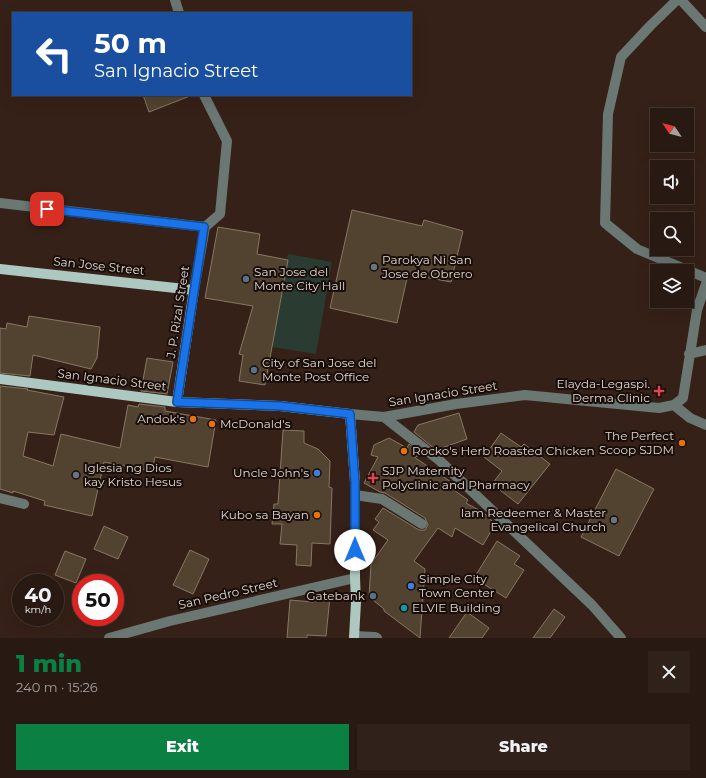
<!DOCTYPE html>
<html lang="en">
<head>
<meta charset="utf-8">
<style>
	:root { --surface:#281912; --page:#30221b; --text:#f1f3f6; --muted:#a5a09f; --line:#443832; --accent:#0b8043 }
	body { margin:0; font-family:Montserrat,sans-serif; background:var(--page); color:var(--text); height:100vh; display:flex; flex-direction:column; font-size:15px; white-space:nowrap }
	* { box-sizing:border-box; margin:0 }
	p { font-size:13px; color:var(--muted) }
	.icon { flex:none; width:22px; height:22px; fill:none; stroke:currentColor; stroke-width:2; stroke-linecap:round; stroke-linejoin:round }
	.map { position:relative; height:638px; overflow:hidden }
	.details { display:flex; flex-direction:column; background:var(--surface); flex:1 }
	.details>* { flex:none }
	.guide { position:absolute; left:12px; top:12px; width:400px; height:84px; border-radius:0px; box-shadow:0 4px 16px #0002,0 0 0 1px var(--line); background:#1a4fa0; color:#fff; overflow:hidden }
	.needle { width:26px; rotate:305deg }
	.tools { position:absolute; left:650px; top:108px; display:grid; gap:8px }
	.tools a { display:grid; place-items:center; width:44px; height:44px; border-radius:0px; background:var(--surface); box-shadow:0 4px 16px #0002,0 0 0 1px var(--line); font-size:20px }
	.speed { position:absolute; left:12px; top:574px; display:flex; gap:8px; font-size:20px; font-weight:700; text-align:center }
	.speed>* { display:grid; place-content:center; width:52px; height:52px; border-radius:50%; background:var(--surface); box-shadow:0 4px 16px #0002,0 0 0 1px var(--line); line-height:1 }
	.speed small { font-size:10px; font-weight:400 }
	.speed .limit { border:6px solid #d22; background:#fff; color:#111 }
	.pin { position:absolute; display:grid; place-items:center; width:34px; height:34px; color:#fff; margin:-17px; border-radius:8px; box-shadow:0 2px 6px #0006 }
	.me { position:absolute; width:44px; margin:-22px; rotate:0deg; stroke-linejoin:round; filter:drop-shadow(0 0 3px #0008) }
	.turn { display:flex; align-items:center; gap:14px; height:84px; padding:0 16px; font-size:18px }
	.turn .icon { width:52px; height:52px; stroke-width:2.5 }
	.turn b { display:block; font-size:28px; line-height:34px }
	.round { display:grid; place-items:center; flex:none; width:42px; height:42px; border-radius:0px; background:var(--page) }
	.headline { display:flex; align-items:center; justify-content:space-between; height:68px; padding:0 16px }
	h1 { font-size:24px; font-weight:800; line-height:30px; color:var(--accent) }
	.action { display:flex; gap:8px; margin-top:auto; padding:8px 16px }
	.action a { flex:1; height:46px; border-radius:0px; background:var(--accent); color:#fff; font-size:16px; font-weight:800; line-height:46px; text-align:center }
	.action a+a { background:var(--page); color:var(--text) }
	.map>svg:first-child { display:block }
	.green { fill:#2a3b31 }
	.building { fill:#524330; stroke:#887762 }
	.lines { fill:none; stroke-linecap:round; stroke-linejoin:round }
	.minor { stroke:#6a7773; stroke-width:10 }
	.major { stroke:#adc8c0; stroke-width:10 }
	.route-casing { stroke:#114b97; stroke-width:10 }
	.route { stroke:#1a73e8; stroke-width:7 }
	.worship-dot { fill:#6b7280; stroke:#170d09; stroke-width:1.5 }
	.service-dot { fill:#5c6f8a; stroke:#170d09; stroke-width:1.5 }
	.health-dot { fill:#e0444e; stroke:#170d09; stroke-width:1.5 }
	.food-dot { fill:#e8710a; stroke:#170d09; stroke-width:1.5 }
	.shop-dot { fill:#3f7fe0; stroke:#170d09; stroke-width:1.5 }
	.culture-dot { fill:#0f9aa8; stroke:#170d09; stroke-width:1.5 }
	.labels { text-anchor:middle; stroke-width:4; stroke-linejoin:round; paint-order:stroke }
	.poi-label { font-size:12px; fill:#e2d3cd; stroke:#170d09; text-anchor:start }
	.street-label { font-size:12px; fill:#e2d3cd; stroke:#170d09 }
</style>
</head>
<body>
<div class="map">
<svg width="706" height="638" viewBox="0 0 706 638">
	<rect width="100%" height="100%" fill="#362118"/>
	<path class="green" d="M288 254 332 262 316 354 272 347Z"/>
	<path class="building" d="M143 95H190V96L149 112Z
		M352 210 422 226 424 220 463 231 451 282 408 274 397 323 330 308Z
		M218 227 260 234 257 254 288 260 265 385 239 381 243 355 239 354 253 306 205 298Z
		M29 316 100 327 97 358 91 369 33 355 30 376 0 373V328L6 329 7 323 27 327Z
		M147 358 173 362 167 394 141 391Z
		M0 386 28 389 27 390 64 397 54 435 28 432 23 456 53 466 61 434 120 448 128 405 138 407 139 404 165 407V411L216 420 208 467 155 457 152 471 104 462 92 516 44 505 45 501 13 491V493L0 489Z
		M459 413 467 439 436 450 414 432 418 425Z
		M283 430 304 431V443L318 449 330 461 329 487 332 488 330 544 312 543 311 566 296 565 297 545 280 544 282 524H272L274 504H278Z
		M501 433 521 447 524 444 550 464 518 504 492 484 502 471 484 457Z
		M389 438 407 448 409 444 422 455 414 457 454 484 451 488 468 500 466 503 484 513 495 524 483 545 455 528 452 537 438 528 414 561 425 569 420 638 384 611V609L369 597 371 564 388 540 373 530 379 522 375 519 383 508 419 530H425L428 525 425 518 385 493 380 492 364 483 378 457 371 455 374 445Z
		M616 469 654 489 619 556 581 537Z
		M104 526 128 537 118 559 94 549Z
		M497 541 520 556 514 564 524 570 506 598 474 578Z
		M190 550 209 559 193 594 173 585Z
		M65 551 86 559 76 583 55 575Z
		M314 596 330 597 326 636 307 635V638H287L290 600 313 602Z
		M554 609 565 617 550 638H533Z
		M467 612 489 628 482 638H449Z"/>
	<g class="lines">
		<path class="minor" d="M175 0 179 13
			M677 0 651 25 621 57 608 114 605 223 637 249 706 278
			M681 0 706 27
			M204 95 227 141 220 214 205 227
			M0 203 205 227
			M194 290 205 227
			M689 354 706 350
			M674 405 683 398 697 310 706 284
			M674 405 690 418 706 425
			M350 414 384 417 456 404 525 395 659 408 674 405
			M384 417 439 460 592 605 621 638
			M355 495 382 499 422 524
			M0 498 24 504
			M354 636 375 637 377 638
			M109 638 170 621 355 578"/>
		<path class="major" d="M0 269 194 290 177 402
			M0 379 177 402 280 406 350 414 355 482V578L356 602 354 638"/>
	</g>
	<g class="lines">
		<g class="route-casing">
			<path id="route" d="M47 209 204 227 177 402 280 406 350 414 355 482V550"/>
		</g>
		<use href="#route" class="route"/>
	</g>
	<g class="worship-dot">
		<circle cx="374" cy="267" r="4"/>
		<circle cx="76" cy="475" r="4"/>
		<circle cx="614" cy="520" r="4"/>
	</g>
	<g class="service-dot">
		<circle cx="246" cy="279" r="4"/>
		<circle cx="254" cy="370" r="4"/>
		<circle cx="373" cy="596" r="4"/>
	</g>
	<g class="health-dot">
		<path d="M657 385h4v4h4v4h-4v4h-4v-4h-4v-4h4z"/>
		<path d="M371 472h4v4h4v4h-4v4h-4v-4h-4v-4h4z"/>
	</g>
	<g class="food-dot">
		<circle cx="193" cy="419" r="4"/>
		<circle cx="212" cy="424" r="4"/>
		<circle cx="682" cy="443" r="4"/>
		<circle cx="404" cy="451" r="4"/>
		<circle cx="317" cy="515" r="4"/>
	</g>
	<g class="shop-dot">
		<circle cx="317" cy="473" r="4"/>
		<circle cx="411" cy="586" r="4"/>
	</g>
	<circle class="culture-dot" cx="404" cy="608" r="4"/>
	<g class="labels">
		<g class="poi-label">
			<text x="382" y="264">Parokya Ni San<tspan x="382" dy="14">Jose de Obrero</tspan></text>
			<text x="254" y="276">San Jose del<tspan x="254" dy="14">Monte City Hall</tspan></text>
			<text x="262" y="367">City of San Jose del<tspan x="262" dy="14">Monte Post Office</tspan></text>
			<text x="650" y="388" text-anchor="end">Elayda-Legaspi.<tspan x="650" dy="14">Derma Clinic</tspan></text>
			<text x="185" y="423" text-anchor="end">Andok's</text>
			<text x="220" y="428">McDonald's</text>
			<text x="674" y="440" text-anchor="end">The Perfect<tspan x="674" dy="14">Scoop SJDM</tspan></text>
			<text x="412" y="455">Rocko's Herb Roasted Chicken</text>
			<text x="84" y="472">Iglesia ng Dios<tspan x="84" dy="14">kay Kristo Hesus</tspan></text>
			<text x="382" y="475">SJP Maternity<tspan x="382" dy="14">Polyclinic and Pharmacy</tspan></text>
			<text x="309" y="477" text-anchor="end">Uncle John's</text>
			<text x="606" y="517" text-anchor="end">Iam Redeemer &amp; Master<tspan x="606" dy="14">Evangelical Church</tspan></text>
			<text x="309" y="519" text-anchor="end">Kubo sa Bayan</text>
			<text x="419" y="583">Simple City<tspan x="419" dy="14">Town Center</tspan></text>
			<text x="365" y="600" text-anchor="end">Gatebank</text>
			<text x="412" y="612">ELVIE Building</text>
		</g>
		<g class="street-label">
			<text transform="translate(99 266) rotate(6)" y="4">San Jose Street</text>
			<text transform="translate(178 312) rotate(-81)" y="4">J. P. Rizal Street</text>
			<text transform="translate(112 380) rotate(7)" y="4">San Ignacio Street</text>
			<text transform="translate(443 394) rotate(-9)" y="4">San Ignacio Street</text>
			<text transform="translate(228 594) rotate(-13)" y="4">San Pedro Street</text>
		</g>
	</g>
</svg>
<div class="tools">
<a><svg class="needle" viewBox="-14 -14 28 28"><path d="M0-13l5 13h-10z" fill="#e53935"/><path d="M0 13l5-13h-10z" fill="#a5a09f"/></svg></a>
<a><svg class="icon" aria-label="sound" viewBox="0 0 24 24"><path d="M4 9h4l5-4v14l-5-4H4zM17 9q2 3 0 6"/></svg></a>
<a><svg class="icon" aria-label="search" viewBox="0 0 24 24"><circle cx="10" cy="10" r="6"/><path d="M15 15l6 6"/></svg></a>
<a><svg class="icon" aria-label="layers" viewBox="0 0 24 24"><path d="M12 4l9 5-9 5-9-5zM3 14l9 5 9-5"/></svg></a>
</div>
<div class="speed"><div>40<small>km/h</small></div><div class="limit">50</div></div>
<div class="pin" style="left:47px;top:209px;background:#d93025"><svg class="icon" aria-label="arrive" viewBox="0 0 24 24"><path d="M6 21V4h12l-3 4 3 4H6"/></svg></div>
<svg class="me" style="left:355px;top:550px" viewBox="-20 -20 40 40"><circle r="19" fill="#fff"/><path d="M0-13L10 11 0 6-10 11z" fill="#1a73e8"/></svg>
<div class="guide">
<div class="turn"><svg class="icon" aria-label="left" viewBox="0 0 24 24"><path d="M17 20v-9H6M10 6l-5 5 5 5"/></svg><div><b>50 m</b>San Ignacio Street</div></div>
</div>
</div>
<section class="details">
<div class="headline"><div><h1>1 min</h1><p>240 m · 15:26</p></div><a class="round"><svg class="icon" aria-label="close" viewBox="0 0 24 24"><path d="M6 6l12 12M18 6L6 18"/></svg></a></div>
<div class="action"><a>Exit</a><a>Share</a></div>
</section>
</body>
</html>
